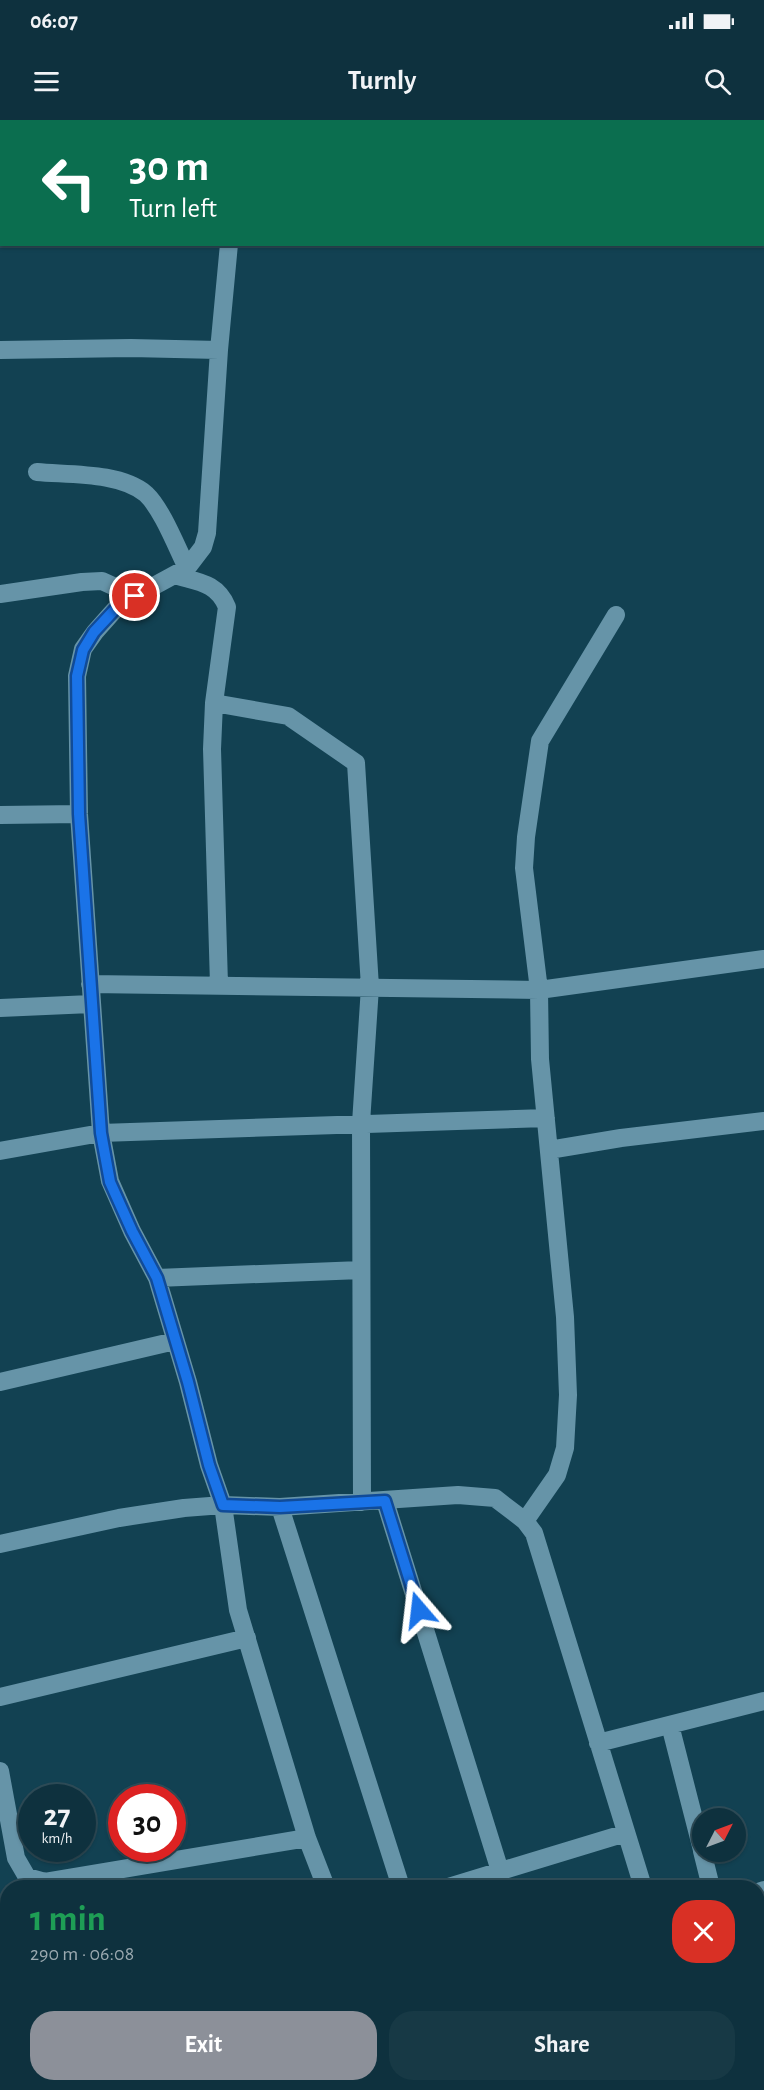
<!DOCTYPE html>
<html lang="en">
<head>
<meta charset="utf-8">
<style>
	:root { --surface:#0e313e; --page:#173945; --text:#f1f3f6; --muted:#9ba9b0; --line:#2e4c58; --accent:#8c9099 }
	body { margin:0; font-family:"Alegreya Sans",sans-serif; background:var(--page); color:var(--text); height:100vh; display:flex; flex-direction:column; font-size:22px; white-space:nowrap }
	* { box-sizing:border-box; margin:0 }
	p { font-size:20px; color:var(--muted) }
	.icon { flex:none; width:33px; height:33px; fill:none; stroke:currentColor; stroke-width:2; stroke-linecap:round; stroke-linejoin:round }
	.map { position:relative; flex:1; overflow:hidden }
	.details { position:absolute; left:0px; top:1760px; width:765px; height:212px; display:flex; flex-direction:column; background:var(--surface); border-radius:24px 24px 0 0; box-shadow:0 2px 4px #0004,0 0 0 2px var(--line) }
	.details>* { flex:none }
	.guide { position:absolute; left:0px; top:0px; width:765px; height:126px; box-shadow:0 2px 4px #0004,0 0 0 2px var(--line); background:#0b6e4f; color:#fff; overflow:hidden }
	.needle { width:39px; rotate:48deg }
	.buttons { position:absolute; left:692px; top:1688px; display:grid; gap:12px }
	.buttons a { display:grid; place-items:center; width:54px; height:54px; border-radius:50%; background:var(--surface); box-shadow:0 2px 4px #0004,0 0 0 2px var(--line); font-size:30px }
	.speed { position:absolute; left:18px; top:1664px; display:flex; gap:12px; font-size:30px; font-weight:700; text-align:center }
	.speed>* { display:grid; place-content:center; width:78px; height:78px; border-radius:50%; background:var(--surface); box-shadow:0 2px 4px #0004,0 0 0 2px var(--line); line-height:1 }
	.speed small { font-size:15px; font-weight:400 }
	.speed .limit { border:9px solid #d22; background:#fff; color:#111 }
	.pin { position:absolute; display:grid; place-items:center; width:51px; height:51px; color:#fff; margin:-26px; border:3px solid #fff; border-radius:50%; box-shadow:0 2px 6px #0007 }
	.me { position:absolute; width:66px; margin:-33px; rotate:343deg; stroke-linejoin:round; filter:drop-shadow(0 0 4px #0008) }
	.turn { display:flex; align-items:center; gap:21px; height:126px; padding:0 30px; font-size:27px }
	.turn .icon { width:78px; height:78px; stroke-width:2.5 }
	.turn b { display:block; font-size:42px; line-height:51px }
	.round { display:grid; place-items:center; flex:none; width:63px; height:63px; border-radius:24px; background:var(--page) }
	.overview { display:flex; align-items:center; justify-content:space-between; height:102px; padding:0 30px }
	h1 { font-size:36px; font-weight:600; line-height:45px; color:#1e9e55 }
	.cta { display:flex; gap:12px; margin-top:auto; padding:12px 30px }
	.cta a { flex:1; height:69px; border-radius:24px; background:var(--accent); color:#fff; font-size:24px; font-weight:600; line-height:69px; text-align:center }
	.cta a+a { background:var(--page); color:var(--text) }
	.status { display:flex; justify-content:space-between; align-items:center; height:42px; padding:0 30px; background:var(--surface); direction:ltr }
	.status svg { height:16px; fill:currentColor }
	header { display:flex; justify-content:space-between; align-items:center; height:78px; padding:0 30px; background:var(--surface); font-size:27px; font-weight:600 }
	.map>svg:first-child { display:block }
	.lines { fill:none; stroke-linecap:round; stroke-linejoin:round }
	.minor { stroke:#6694a8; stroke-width:18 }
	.route-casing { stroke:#114b97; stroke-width:15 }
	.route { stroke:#1a73e8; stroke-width:10 }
</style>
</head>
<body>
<div class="status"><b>06:07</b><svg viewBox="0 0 49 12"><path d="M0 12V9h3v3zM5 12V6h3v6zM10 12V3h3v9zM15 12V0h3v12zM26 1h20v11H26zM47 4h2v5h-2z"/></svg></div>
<header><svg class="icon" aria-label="menu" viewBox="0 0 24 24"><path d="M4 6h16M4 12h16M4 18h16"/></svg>Turnly<svg class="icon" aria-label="search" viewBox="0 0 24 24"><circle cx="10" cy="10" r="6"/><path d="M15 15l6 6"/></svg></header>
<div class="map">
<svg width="764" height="1970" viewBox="0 0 764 1970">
	<rect width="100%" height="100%" fill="#124152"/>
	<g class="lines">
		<path class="minor" d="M229 124 219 230 207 413 203 427 187 448 119 485 95 512 83 529 77 556 79 694 101 1013 110 1061 132 1111 157 1158 188 1262 209 1345 223 1385 238 1490 307 1718 326 1767
			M0 230 131 228 219 230
			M37 352C69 355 120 352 146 374 162 389 177 428 187 448
			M174 455C197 462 217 462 227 487L214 583 212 629 219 864
			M0 474 82 462 102 461 135 476
			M214 583 288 596 356 643 370 867 361 1003 362 1382
			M0 695 79 694
			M90 864 539 870 764 839
			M0 888 91 884
			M549 1030 621 1018 764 1001
			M0 1031 101 1013 546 998
			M157 1158 361 1150
			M0 1262 175 1221
			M385 1381 505 1767
			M280 1387 401 1767
			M525 1401 557 1355 565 1328 568 1275 565 1197 540 939 539 870 524 748 526 717 540 621 616 495
			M0 1424 119 1398 184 1388 223 1385 280 1387 458 1375 495 1378 525 1401 534 1413 643 1767
			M0 1577 247 1518
			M670 1605 702 1730
			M598 1623 764 1581
			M0 1651 16 1738 27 1757 45 1762 307 1718
			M702 1731 711 1767
			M448 1767 626 1713
			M758 1772 764 1770
			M758 1938 764 1936
			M393 1964 396 1970
			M466 1964 468 1970
			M569 1964 571 1970
			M700 1964 702 1970
			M0 1966 15 1964
			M650 1970 673 1964"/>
	</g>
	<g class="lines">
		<g class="route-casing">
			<path id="route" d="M135 476 119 485 94 512 83 530 77 556 79 694 101 1013 110 1062 132 1111 157 1158 188 1262 209 1345 223 1385 280 1387 385 1381 419 1490"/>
		</g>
		<use href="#route" class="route"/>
	</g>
</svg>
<div class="buttons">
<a><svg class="needle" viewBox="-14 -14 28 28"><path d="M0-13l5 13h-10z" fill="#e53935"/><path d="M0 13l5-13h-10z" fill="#9ba9b0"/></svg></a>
</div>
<div class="speed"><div>27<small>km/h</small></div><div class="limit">30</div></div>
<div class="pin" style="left:135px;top:476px;background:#d93025"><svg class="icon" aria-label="arrive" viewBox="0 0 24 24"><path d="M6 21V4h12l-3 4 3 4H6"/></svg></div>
<svg class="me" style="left:419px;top:1490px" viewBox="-20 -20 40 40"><path d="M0-17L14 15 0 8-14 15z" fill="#1a73e8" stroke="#fff" stroke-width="4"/></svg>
<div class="guide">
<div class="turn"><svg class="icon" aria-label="left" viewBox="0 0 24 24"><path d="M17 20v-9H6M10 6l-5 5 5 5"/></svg><div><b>30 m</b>Turn left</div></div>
</div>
<section class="details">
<div class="overview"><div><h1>1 min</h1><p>290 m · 06:08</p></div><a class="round" style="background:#d93025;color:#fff"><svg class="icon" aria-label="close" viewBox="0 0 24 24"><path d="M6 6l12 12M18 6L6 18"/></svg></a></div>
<div class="cta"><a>Exit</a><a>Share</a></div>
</section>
</div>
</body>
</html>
